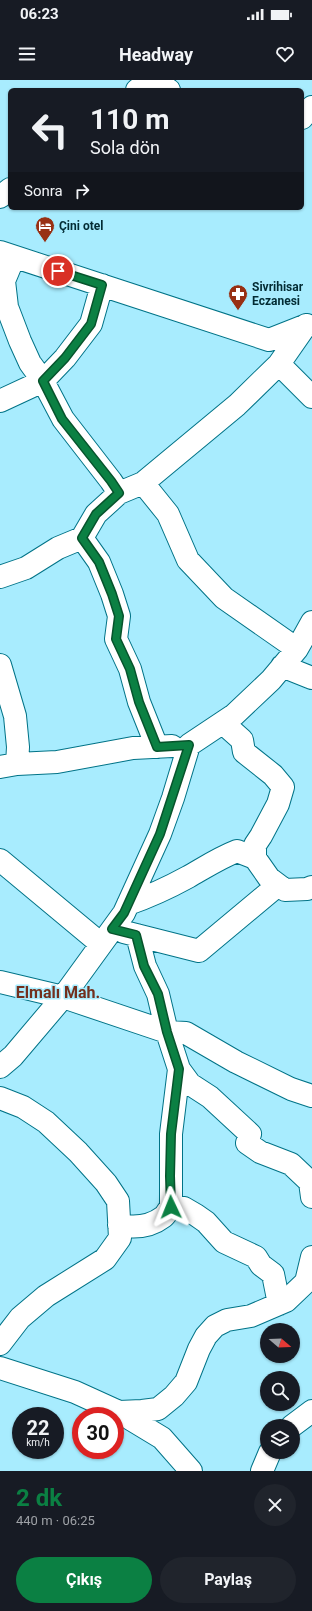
<!DOCTYPE html>
<html lang="tr">
<head>
<meta charset="utf-8">
<style>
	:root { --surface:#171b24; --page:#20242c; --text:#f1f3f6; --muted:#9ea1a6; --accent:#0b8043 }
	body { margin:0; font-family:Roboto,sans-serif; background:var(--page); color:var(--text); height:100vh; display:flex; flex-direction:column; font-size:15px; white-space:nowrap }
	* { box-sizing:border-box; margin:0 }
	p { font-size:13px; color:var(--muted) }
	.icon { flex:none; width:22px; height:22px; fill:none; stroke:currentColor; stroke-width:2; stroke-linecap:round; stroke-linejoin:round }
	.map { position:relative; height:1391px; overflow:hidden }
	.sheet { display:flex; flex-direction:column; background:var(--surface); flex:1 }
	.sheet>* { flex:none }
	.hud { position:absolute; left:8px; top:8px; width:296px; height:122px; border-radius:6px; box-shadow:0 1px 3px #0004; background:#171b24; color:var(--text); overflow:hidden }
	.needle { width:26px; rotate:109deg }
	.tools { position:absolute; left:260px; top:1243px; display:grid; gap:8px }
	.tools a { display:grid; place-items:center; width:40px; height:40px; border-radius:50%; background:var(--surface); box-shadow:0 1px 3px #0004; font-size:20px }
	.speed { position:absolute; left:12px; top:1327px; display:flex; gap:8px; font-size:20px; font-weight:700; text-align:center }
	.speed>* { display:grid; place-content:center; width:52px; height:52px; border-radius:50%; background:var(--surface); box-shadow:0 1px 3px #0004; line-height:1 }
	.speed small { font-size:10px; font-weight:400 }
	.speed .limit { border:6px solid #d22; background:#fff; color:#111 }
	.pin { position:absolute; display:grid; place-items:center; width:34px; height:34px; color:#fff; margin:-17px; border:2px solid #fff; border-radius:50%; box-shadow:0 1px 4px #0007 }
	.me { position:absolute; width:44px; margin:-22px; rotate:358deg; stroke-linejoin:round; filter:drop-shadow(0 0 3px #0008) }
	.turn { display:flex; align-items:center; gap:14px; height:84px; padding:0 16px; font-size:18px }
	.turn .icon { width:52px; height:52px; stroke-width:2.5 }
	.turn b { display:block; font-size:28px; line-height:34px }
	.then { display:flex; align-items:center; height:38px; padding:0 16px; background:#0003; gap:8px; font-size:15px }
	.round { display:grid; place-items:center; flex:none; width:42px; height:42px; border-radius:21px; background:var(--page) }
	.headline { display:flex; align-items:center; justify-content:space-between; height:68px; padding:0 16px }
	h1 { font-size:24px; font-weight:700; line-height:30px; color:var(--accent) }
	.action { display:flex; gap:8px; margin-top:auto; padding:8px 16px }
	.action a { flex:1; height:46px; border-radius:24px; background:var(--accent); color:#fff; font-size:16px; font-weight:700; line-height:46px; text-align:center }
	.action a+a { background:var(--page); color:var(--text) }
	.status { display:flex; justify-content:space-between; align-items:center; height:28px; padding:0 20px; background:var(--surface); direction:ltr }
	.status svg { height:11px; fill:currentColor }
	header { display:flex; justify-content:space-between; align-items:center; height:52px; padding:0 16px; background:var(--surface); font-size:18px; font-weight:700 }
	.map>svg:first-child { display:block }
	.lines { fill:none; stroke-linecap:round; stroke-linejoin:round }
	.minor-casing { stroke:#007387; stroke-width:24 }
	.minor { stroke:#fff; stroke-width:22 }
	.route-casing { stroke:#07532c; stroke-width:10 }
	.route { stroke:#0b8043; stroke-width:7 }
	.labels { text-anchor:middle; stroke-width:3; stroke-linejoin:round; paint-order:stroke }
	.poi-label { font-size:12px; font-weight:bold; fill:#022b33; stroke:#a8ecfe; text-anchor:start }
	.district-label { font-size:16px; font-weight:bold; fill:#732f1d; stroke:#a8ecfe }
</style>
</head>
<body>
<div class="status"><b>06:23</b><svg viewBox="0 0 49 12"><path d="M0 12V9h3v3zM5 12V6h3v6zM10 12V3h3v9zM15 12V0h3v12zM26 1h20v11H26zM47 4h2v5h-2z"/></svg></div>
<header><svg class="icon" aria-label="menu" viewBox="0 0 24 24"><path d="M4 6h16M4 12h16M4 18h16"/></svg>Headway<svg class="icon" aria-label="heart" viewBox="0 0 24 24"><path d="M12 20l-8-8c-3-5 5-10 8-4 3-6 11-1 8 4z"/></svg></header>
<div class="map">
<svg width="312" height="1391" viewBox="0 0 312 1391">
	<rect width="100%" height="100%" fill="#a8ecfe"/>
	<g class="lines">
		<g class="minor-casing">
			<path id="minor" d="M152 0 169 10
				M137 10 150 0
				M302 38 312 27
				M0 117 10 109
				M0 172 269 260 307 245
				M14 177 4 201 7 227 20 261 30 283 43 301 63 339 111 401 119 413 143 403 237 325 279 284 306 245
				M279 284 312 317
				M0 321 43 301 65 278 91 244 102 205
				M143 403 168 434 188 480 224 518 297 569
				M82 458 99 482 112 514 119 536 116 559 130 589 139 622 157 667
				M0 497 26 488 58 468 82 458 96 434 119 413
				M0 585 15 636 18 667 17 684
				M282 586 312 598
				M223 643 242 660 244 672 273 695 283 707 278 724 261 756 255 765V778L269 798 285 810 307 809 312 807
				M0 687 17 684 57 682 133 668 172 666
				M0 780 101 864
				M128 824C148 817 168 808 188 797 204 788 219 778 237 771L255 778
				M124 852 199 871 278 805
				M137 855 145 886 158 914 167 952 179 989 190 1004 210 1017 250 1054 247 1063 260 1072 291 1084 310 1102 312 1117
				M0 902 63 917 167 952 186 953 236 982 291 1009 312 1016
				M0 987 13 976 63 917 124 833 160 754 173 718 189 665 234 635 271 600 297 569 312 542
				M0 1018 23 1027 46 1042 78 1072 106 1103 118 1121 120 1158 105 1179 46 1216 20 1238 0 1264
				M171 1127 184 1128 196 1135 206 1142 224 1162 256 1177 261 1185 273 1194 279 1224
				M119 1145C134 1148 150 1147 163 1137 166 1135 168 1130 171 1127V1054L179 989
				M0 1288 75 1312 119 1332 142 1331 158 1329 174 1316 186 1302 199 1269 206 1256 215 1246 227 1240 251 1236 286 1221 306 1202 312 1177
				M119 1332 162 1358 191 1391
				M292 1346 312 1331
				M262 1391 270 1372"/>
		</g>
		<use href="#minor" class="minor"/>
	</g>
	<g class="lines">
		<g class="route-casing">
			<path id="route" d="M58 191 102 205 91 244 65 278 43 301 62 339 111 401 119 413 96 434 82 458 99 482 112 514 119 536 116 559 130 589 139 622 157 667 189 665 160 754 124 833 112 849 136 855 144 886 158 914 167 952 179 989 171 1054 170 1096 171 1127"/>
		</g>
		<use href="#route" class="route"/>
	</g>
	<defs>
		<g id="hotel-pin" transform="scale(1)"><path d="M0 17L-7.5 6A9.5 9.5 0 1 1 7.5 6Z" fill="#983013" stroke="#a8ecfe"/><path d="M-6-4.5h1.5V1H6V5H4.5V3h-9V5H-6ZM-4 0a1.8 1.8 0 1 1 3.6 0ZM.5 0V-2.5h3Q6-2.5 6 0Z" fill="#fff"/></g>
		<g id="pharmacy-pin" transform="scale(1)"><path d="M0 17L-7.5 6A9.5 9.5 0 1 1 7.5 6Z" fill="#983013" stroke="#a8ecfe"/><path d="M-2-6h4v4h4v4h-4v4h-4v-4h-4v-4h4Z" fill="#fff"/></g>
	</defs>
	<g fill-rule="evenodd">
		<use href="#hotel-pin" x="45" y="146"/>
		<use href="#pharmacy-pin" x="238" y="214"/>
	</g>
	<g class="labels">
		<g class="poi-label">
			<text x="59" y="150">Çini otel</text>
			<text x="252" y="211">Sivrihisar<tspan x="252" dy="14">Eczanesi</tspan></text>
		</g>
		<g class="district-label">
			<text x="58" y="918">Elmalı Mah.</text>
		</g>
	</g>
</svg>
<div class="tools">
<a><svg class="needle" viewBox="-14 -14 28 28"><path d="M0-13l5 13h-10z" fill="#e53935"/><path d="M0 13l5-13h-10z" fill="#9ea1a6"/></svg></a>
<a><svg class="icon" aria-label="search" viewBox="0 0 24 24"><circle cx="10" cy="10" r="6"/><path d="M15 15l6 6"/></svg></a>
<a><svg class="icon" aria-label="layers" viewBox="0 0 24 24"><path d="M12 4l9 5-9 5-9-5zM3 14l9 5 9-5"/></svg></a>
</div>
<div class="speed"><div>22<small>km/h</small></div><div class="limit">30</div></div>
<div class="pin" style="left:58px;top:191px;background:#d93025"><svg class="icon" aria-label="arrive" viewBox="0 0 24 24"><path d="M6 21V4h12l-3 4 3 4H6"/></svg></div>
<svg class="me" style="left:171px;top:1127px" viewBox="-20 -20 40 40"><path d="M0-17L14 15 0 8-14 15z" fill="#0b8043" stroke="#fff" stroke-width="4"/></svg>
<div class="hud">
<div class="turn"><svg class="icon" aria-label="left" viewBox="0 0 24 24"><path d="M17 20v-9H6M10 6l-5 5 5 5"/></svg><div><b>110 m</b>Sola dön</div></div>
<div class="then">Sonra<svg class="icon" aria-label="right" viewBox="0 0 24 24"><path d="M7 20v-9h11M14 6l5 5-5 5"/></svg></div>
</div>
</div>
<section class="sheet">
<div class="headline"><div><h1>2 dk</h1><p>440 m · 06:25</p></div><a class="round"><svg class="icon" aria-label="close" viewBox="0 0 24 24"><path d="M6 6l12 12M18 6L6 18"/></svg></a></div>
<div class="action"><a>Çıkış</a><a>Paylaş</a></div>
</section>
</body>
</html>
